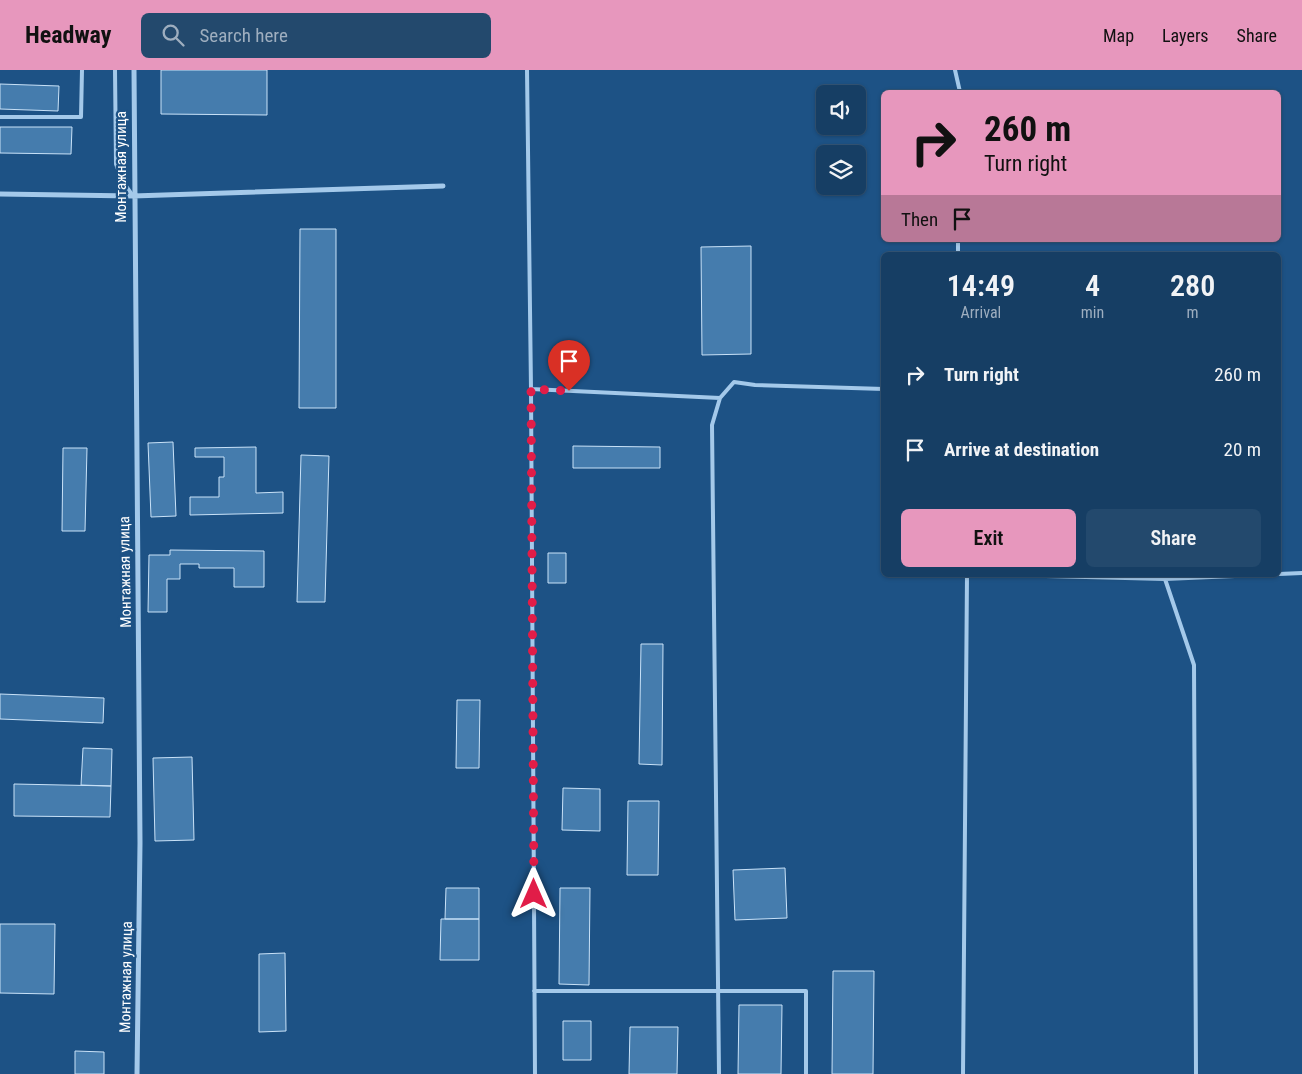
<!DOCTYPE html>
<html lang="en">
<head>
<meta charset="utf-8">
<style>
	:root { --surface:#163e64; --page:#23496d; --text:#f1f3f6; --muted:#9eaebf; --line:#355778; --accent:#e797bd }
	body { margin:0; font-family:"Roboto Condensed",sans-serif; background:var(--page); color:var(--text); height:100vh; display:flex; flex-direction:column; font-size:19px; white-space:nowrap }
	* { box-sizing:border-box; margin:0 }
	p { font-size:16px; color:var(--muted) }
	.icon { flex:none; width:28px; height:28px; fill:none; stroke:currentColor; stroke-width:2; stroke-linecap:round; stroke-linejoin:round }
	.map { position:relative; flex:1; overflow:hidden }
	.side { position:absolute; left:881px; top:182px; width:400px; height:325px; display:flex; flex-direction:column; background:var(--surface); border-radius:8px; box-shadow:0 1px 4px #0004,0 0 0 1px var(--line) }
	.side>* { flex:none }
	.guide { position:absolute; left:881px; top:20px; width:400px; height:152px; border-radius:8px; box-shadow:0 1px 4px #0004,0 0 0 1px var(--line); background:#e797bd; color:#111; overflow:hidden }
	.fabs { position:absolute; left:816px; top:15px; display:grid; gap:10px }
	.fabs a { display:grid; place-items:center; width:50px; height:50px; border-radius:8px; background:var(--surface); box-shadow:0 1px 4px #0004,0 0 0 1px var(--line); font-size:25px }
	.pin { position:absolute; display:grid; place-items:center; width:42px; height:42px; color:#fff; margin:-51px -21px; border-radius:50% 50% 50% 0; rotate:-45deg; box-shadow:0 0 5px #0007 }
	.pin .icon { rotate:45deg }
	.me { position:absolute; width:55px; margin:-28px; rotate:0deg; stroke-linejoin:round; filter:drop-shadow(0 0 4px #0008) }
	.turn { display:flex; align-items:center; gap:18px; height:105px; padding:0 20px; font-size:22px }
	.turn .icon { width:65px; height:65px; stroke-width:2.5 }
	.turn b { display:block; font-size:35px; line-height:42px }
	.then { display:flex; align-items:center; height:48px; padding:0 20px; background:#0003; gap:10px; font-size:19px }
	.eta { display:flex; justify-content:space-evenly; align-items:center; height:85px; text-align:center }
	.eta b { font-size:30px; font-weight:600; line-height:35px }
	.button { display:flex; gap:10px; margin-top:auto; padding:10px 20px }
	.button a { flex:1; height:58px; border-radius:8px; background:var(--accent); color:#111; font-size:20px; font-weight:600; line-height:58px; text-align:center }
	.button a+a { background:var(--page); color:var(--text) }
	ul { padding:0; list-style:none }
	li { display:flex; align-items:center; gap:15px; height:75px; padding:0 20px }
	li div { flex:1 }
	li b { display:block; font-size:19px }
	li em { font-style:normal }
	header { display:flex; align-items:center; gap:30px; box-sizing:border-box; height:70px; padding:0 25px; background:var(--accent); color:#111 }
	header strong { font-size:24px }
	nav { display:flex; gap:28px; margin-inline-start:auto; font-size:18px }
	.search { width:350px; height:45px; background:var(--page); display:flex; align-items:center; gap:12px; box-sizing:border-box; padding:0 18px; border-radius:8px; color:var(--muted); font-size:19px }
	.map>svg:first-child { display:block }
	.building { fill:#457cad; stroke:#c9e2f8 }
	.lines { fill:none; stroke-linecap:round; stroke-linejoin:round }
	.lane { stroke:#a4c9ea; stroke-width:4 }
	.street { stroke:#a4c9ea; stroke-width:5 }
	.route { stroke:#e11d48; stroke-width:9; stroke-dasharray:0 16.2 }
	.labels { text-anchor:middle; stroke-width:4.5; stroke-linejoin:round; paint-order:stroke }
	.street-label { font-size:15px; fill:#fff; stroke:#1d5285 }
</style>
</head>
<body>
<header>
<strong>Headway</strong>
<div class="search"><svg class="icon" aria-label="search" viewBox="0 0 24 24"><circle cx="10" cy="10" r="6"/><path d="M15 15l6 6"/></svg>Search here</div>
<nav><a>Map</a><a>Layers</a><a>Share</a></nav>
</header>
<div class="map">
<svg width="1302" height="1004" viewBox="0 0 1302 1004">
	<rect width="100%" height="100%" fill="#1d5285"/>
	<path class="building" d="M161 0H267V45L161 44Z
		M0 14 59 16 58 41 0 39Z
		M0 57H72L71 84 0 83Z
		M300 159H336V338H299Z
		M751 176V284L702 285 701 177Z
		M173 372 176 446 151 447 148 373Z
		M573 376 660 377V398H573Z
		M256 377V423L283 422V443L190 445V427H219V407H224V387H195V378Z
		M63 378H87L85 461H62Z
		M301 385 329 386 325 532H297Z
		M170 480 264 481V517H234V498H199V494H180V509H167V542H148L149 485H170Z
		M548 483H566V513H548Z
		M641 574H663L662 695 639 694Z
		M0 624 104 628 103 653 0 649Z
		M457 630H480L479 698H456Z
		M83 678 112 679 111 716 81 715Z
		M192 687 194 770 155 771 153 688Z
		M14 714 111 716 110 747 14 746Z
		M563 718 600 719V761L562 760Z
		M628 731H659L658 805H627Z
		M785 798 787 848 735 850 733 800Z
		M446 818H479V849H445Z
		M560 818H590L589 915 559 914Z
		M441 849H479V890H440Z
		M0 854H55L54 924 0 923Z
		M285 883 286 961 259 962V884Z
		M833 901H874L873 1004H832Z
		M739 935H782L781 1004H738Z
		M563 951H591V990H563Z
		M630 957H678L677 1004H629Z
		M75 981 104 982V1004H75Z"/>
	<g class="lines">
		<path class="lane" d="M115 0 116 94 123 112 133 126
			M527 0 531 319 535 1004
			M955 0 960 22
			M0 47H81L82 0
			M958 185V170
			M531 319 720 328
			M1279 504 1302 503
			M1011 505 1165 509 1258 505
			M1160 505 1165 509 1194 595 1196 1004
			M534 921H806V1004
			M719 1004 712 355 720 328 734 312 755 315 884 319
			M963 1004 967 505"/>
		<path class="street" d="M134 0 140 773 137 1004
			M0 124 133 126 443 116"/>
	</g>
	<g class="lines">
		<path class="route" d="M534 824 531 319 569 321"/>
	</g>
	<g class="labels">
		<g class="street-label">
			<text transform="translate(121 97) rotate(-90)" y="5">Монтажная улица</text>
			<text transform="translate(125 502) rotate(-91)" y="5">Монтажная улица</text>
			<text transform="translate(126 907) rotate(-89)" y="5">Монтажная улица</text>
		</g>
	</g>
</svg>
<div class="fabs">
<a><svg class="icon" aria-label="sound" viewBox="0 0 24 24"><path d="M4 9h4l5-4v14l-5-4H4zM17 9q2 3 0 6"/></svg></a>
<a><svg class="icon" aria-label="layers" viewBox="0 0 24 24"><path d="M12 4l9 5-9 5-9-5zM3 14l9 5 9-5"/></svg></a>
</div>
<div class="pin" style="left:569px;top:321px;background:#d93025"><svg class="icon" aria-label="arrive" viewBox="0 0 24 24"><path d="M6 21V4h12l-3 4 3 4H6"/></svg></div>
<svg class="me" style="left:534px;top:824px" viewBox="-20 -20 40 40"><path d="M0-17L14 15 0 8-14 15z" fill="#e11d48" stroke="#fff" stroke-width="4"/></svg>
<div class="guide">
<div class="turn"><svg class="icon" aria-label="right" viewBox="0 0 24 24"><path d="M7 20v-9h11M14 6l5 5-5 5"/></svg><div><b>260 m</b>Turn right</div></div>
<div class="then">Then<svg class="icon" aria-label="arrive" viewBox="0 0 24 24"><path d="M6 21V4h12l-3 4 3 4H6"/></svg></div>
</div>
<section class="side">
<div class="eta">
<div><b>14:49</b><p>Arrival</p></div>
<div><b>4</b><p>min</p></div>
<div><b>280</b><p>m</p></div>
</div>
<ul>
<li><svg class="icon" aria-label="right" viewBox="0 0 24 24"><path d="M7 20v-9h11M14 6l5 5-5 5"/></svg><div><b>Turn right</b></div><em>260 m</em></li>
<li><svg class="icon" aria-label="arrive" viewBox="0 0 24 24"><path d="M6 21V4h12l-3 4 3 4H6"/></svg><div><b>Arrive at destination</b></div><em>20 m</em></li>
</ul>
<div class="button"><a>Exit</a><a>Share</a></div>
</section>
</div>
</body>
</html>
